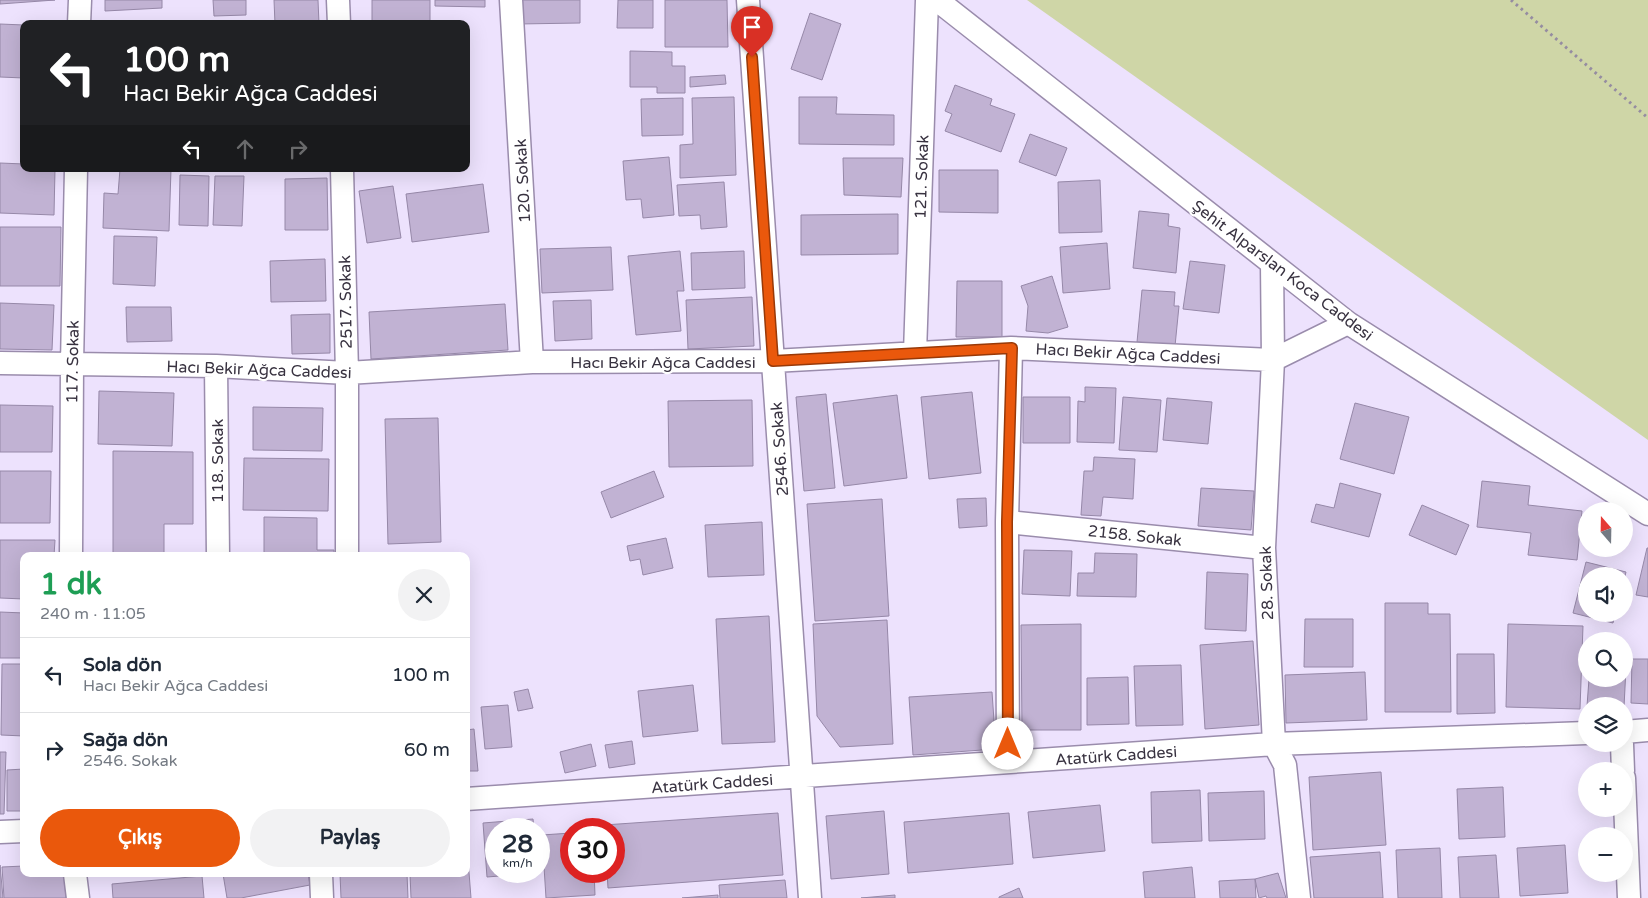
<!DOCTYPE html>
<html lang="tr">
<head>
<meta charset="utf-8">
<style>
	:root { --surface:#fff; --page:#f2f2f3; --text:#1f2937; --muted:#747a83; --line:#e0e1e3; --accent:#ea580c }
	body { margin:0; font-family:"Varela Round",sans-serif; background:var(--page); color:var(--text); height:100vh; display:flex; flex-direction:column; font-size:19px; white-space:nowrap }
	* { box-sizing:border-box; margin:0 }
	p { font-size:16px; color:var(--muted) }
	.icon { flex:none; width:28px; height:28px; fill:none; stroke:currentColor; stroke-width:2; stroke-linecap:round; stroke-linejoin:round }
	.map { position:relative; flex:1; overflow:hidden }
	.details { position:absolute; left:20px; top:552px; width:450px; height:325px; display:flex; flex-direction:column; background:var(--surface); border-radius:10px; box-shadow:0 5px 20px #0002 }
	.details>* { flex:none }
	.top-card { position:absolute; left:20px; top:20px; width:450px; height:152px; border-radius:10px; box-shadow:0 5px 20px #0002; background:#202124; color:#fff; overflow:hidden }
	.needle { width:32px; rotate:340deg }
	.fabs { position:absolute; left:1578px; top:502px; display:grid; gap:10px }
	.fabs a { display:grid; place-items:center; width:55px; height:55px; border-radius:50%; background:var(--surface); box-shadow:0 5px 20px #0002; font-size:25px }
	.speed { position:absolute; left:485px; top:818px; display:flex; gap:10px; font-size:25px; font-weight:700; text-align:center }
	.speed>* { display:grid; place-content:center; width:65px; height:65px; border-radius:50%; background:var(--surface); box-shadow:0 5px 20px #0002; line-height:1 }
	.speed small { font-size:12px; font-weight:400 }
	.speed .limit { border:8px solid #d22; background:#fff; color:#111 }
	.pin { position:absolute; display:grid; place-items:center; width:42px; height:42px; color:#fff; margin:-51px -21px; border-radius:50% 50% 50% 0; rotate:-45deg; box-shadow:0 0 5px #0007 }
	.pin .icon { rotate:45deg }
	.me { position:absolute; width:55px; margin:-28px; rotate:0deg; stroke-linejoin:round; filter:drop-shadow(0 0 4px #0008) }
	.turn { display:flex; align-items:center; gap:18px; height:105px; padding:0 20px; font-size:22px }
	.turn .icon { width:65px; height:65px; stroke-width:2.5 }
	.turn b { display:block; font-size:35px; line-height:42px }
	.lanes { display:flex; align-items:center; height:48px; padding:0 20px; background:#0003; justify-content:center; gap:25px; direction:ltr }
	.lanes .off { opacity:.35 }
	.round { display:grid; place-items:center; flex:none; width:52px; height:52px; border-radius:26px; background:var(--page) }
	.headline { display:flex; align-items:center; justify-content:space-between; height:85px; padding:0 20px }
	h1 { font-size:30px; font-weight:700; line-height:38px; color:#1e9e55 }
	.button { display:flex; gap:10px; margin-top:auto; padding:10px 20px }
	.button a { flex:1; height:58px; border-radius:30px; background:var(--accent); color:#fff; font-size:20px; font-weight:700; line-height:58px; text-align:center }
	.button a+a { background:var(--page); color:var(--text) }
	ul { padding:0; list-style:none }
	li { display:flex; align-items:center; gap:15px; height:75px; padding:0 20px; border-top:1px solid var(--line) }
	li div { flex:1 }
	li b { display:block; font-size:19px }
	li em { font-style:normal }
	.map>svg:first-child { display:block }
	.green { fill:#cfd6a7 }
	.building { fill:#c1b2d3; stroke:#9688a8 }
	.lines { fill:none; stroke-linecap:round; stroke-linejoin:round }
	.minor-casing { stroke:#9a8cac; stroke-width:25 }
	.path { stroke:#958ca1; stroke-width:3; stroke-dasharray:2.5 4; stroke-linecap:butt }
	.minor { stroke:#fff; stroke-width:22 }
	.route-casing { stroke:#983908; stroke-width:12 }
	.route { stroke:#ea580c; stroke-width:9 }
	.labels { text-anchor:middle; stroke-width:4.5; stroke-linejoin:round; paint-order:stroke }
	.street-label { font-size:16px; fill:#383240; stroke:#fff }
</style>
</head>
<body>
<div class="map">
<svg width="1648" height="898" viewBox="0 0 1648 898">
	<rect width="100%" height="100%" fill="#ede2fd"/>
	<path class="green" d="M1027 0H1648V440Z"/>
	<path class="building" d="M0 0H55L0 4Z
		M105 0H162V8L105 11Z
		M213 0H246V15L214 16Z
		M274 0H318L319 24H275Z
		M372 0H430V24H372Z
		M435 0H485V7L435 6Z
		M518 0H580V23L518 24Z
		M618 0H653V28H617Z
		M665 0H727L728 47H665Z
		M810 13 841 24 822 80 791 69Z
		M174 23H223L174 24Z
		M0 24 24 25V78L0 77Z
		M630 51 672 52V66H685V93H657V87H630Z
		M725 75 726 84 690 87V77Z
		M955 85 992 99 990 105 1015 114 1001 152 945 131 952 114 945 111Z
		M734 97 736 175 680 178V145L693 144 692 98Z
		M799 97H837L836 114 894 115V145L799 144Z
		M683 98V135L642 136 641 99Z
		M1030 134 1067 148 1056 176 1019 162Z
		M669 157 674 215 643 218 641 199 626 200 623 161Z
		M843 158H903L901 197 844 195Z
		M0 163 24 164V169H55L54 215 0 213Z
		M120 169H171L169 231 103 228 104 193 118 194Z
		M939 170H998V213L939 212Z
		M180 175 209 176 208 226 179 225Z
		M215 176H244L242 226 213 225Z
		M327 178 328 230H285V179Z
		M1100 180 1102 232 1059 233 1058 182Z
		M724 182 727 227 701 229 700 215 679 216 677 185Z
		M483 184 489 232 412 242 406 194Z
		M393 186 401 238 367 243 359 191Z
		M1139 211 1169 214 1168 226 1180 228 1176 273 1133 268Z
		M898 214V254L801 255V215Z
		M0 227H61L60 286H0Z
		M114 236 157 237 155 286 113 284Z
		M1107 243 1110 289 1063 293 1060 247Z
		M611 247 613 290 542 293 540 249Z
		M680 251 684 291H677L681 331 636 335 628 256Z
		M744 251 745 288 692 290 691 253Z
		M325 259 326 301 271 302 270 261Z
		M1190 261 1225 265 1219 313 1183 309Z
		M1052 276 1068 327 1048 333 1026 331 1028 306 1021 286Z
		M957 281H1002V337H956Z
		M1142 290 1175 292 1174 306H1179L1175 346 1137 342Z
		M752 297 754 346 688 349 686 300Z
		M591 300 592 339 555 341 553 301Z
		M0 303 54 305 52 350 0 349Z
		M505 304 508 350 371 359 369 312Z
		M126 307H171L172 341 127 342Z
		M330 314V353L292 354 291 315Z
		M1085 387 1116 388 1114 443 1077 442 1078 401 1085 402Z
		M99 391 174 393 172 446 98 444Z
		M972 392 981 473 929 479 921 397Z
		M826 394 835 488 804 491 796 397Z
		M897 395 907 478 844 486 833 403Z
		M1023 397H1070V443H1023Z
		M1123 397 1161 400 1157 452 1119 450Z
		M1167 398 1212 402 1208 444 1163 440Z
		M752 400 753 466 669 467 668 401Z
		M1355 403 1409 417 1394 474 1340 459Z
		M0 405 53 406 52 452H0Z
		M253 407 323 408 322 451 253 450Z
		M438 418 441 542 388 544 385 419Z
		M113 451 193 452V524H164V554H113Z
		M1094 457 1135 459 1133 499 1103 497 1101 516 1081 515 1084 471H1093Z
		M244 458 329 459 328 511 243 510Z
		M0 471H51L50 523H0Z
		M654 471 664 497 611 518 601 492Z
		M1482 481 1530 486 1528 505 1582 511 1577 560 1528 555 1531 533 1477 527Z
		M1340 483 1381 494 1369 537 1311 522 1316 504 1334 508Z
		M1201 488 1254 491 1251 530 1198 526Z
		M986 498 987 526 959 528 957 499Z
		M882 499 889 616 815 621 807 504Z
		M1422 505 1469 525 1456 555 1409 535Z
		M264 517 317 518V550H334V556H264Z
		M762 522 764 575 708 577 705 525Z
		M666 538 673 568 643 575 640 559 630 561 627 546Z
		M0 540H55L54 556H24V599L0 598Z
		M1647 548H1648V597L1636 595Z
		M1024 550 1072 551 1070 596 1022 594Z
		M1095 553 1137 554 1136 597 1077 596 1078 573H1094Z
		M1586 562 1626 572 1624 580V576H1586V614H1615L1613 623 1573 613Z
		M1207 572 1248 574 1246 631 1205 629Z
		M1385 603H1428V614H1450L1451 712H1385Z
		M0 612 24 613V658H0Z
		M769 616 775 742 722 744 716 619Z
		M1305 619H1353V667H1304Z
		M887 620 893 744 840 747 817 716 813 624Z
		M1081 624V730H1022L1021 625Z
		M1508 624 1583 626 1580 709 1506 707Z
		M1253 641 1259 725 1205 729 1200 645Z
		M1624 648H1627L1624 707 1587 706 1589 679H1624Z
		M1457 654H1494L1495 713 1457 714Z
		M1632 659H1648V704L1631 703Z
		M2 664H24V736L1 735Z
		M1181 665 1183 725 1136 726 1134 666Z
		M1365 672 1367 720 1286 723 1285 675Z
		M1128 677 1129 724 1087 725V678Z
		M693 685 698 731 643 737 638 691Z
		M528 689 533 708 518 711 514 692Z
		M992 692 996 749 913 755 909 697Z
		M508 705 512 747 485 749 481 707Z
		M474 729 478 771H466V730Z
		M632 741 635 764 609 768 605 745Z
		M591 744 596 766 565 773 560 752Z
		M0 752H6L4 814H0Z
		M24 769V811H7V770Z
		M1381 772 1386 845 1313 850 1309 777Z
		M1503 787 1505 837 1459 839 1457 789Z
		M1200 790 1202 841 1152 843 1151 792Z
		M1264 791 1265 839 1209 841 1208 793Z
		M1100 805 1105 851 1033 858 1028 812Z
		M884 811 889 874 831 879 826 816Z
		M778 813 783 875 608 888 607 871H614V829H604V825Z
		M1009 813 1013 864 908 873 904 822Z
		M533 819 534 829H496V871H537V873L487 877 483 823Z
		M571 833V871H594L595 895 546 898 542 835Z
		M466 834 471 898H411L410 874H466Z
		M1565 845 1568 893 1520 896 1517 848Z
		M1440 848 1442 898H1398L1396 850Z
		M1380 852 1383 898H1314L1310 857Z
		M1496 855 1499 898H1460L1458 857Z
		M0 865 3 898H0Z
		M24 866V874H64L66 898H4L2 867Z
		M1192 867 1195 898H1145L1143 872Z
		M1278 873 1286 898H1267L1266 896 1259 898 1255 879Z
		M223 874H308L310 885 241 898H227Z
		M340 874H407L408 898H341Z
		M202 876 204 898H113L112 884Z
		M1255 879 1256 898H1220L1219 881Z
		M785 880 787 898H720L719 885Z
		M1019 888 1023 898H999V897Z
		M718 895V898H682Z
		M895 895V898H861Z"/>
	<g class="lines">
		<g class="minor-casing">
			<path id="minor" d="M338 0 339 24
				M511 0 532 362
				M748 0 810 898
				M937 0 1348 323 1648 514
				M79 24 80 0
				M342 169 347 373V556
				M1272 264 1273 360 1264 548 1274 744 1285 765 1299 898
				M915 353 927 0
				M0 363 216 366 347 373 532 362 773 361 1011 348 1273 360 1348 323
				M216 366 218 556
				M1007 522 1264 548
				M71 556 72 364 76 169
				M1624 732 1648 730
				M1622 744 1623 771
				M1008 762 1007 522 1011 348
				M1624 778 1629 898
				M466 799 1274 744 1586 733
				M0 832 24 831
				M75 874 78 898
				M321 874 322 898"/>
		</g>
		<path class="path" d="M1511 0 1648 118"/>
		<use href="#minor" class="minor"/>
	</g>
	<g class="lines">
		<g class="route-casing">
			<path id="route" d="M752 57 773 361 1012 348 1007 522 1008 744"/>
		</g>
		<use href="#route" class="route"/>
	</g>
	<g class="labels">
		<g class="street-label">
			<text transform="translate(921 177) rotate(-88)" y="6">121. Sokak</text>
			<text transform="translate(522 181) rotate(-93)" y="6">120. Sokak</text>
			<text transform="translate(1283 270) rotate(37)" y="6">Şehit Alparslan Koca Caddesi</text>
			<text transform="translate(345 302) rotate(-91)" y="6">2517. Sokak</text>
			<text transform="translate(1128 353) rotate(3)" y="6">Hacı Bekir Ağca Caddesi</text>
			<text transform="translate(72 362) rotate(-89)" y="6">117. Sokak</text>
			<text x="663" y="368">Hacı Bekir Ağca Caddesi</text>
			<text transform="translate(259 369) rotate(2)" y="6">Hacı Bekir Ağca Caddesi</text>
			<text transform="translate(779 449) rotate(-94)" y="6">2546. Sokak</text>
			<text transform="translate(217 461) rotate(-90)" y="6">118. Sokak</text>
			<text transform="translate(1135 535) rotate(6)" y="6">2158. Sokak</text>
			<text transform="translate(1266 583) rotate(-92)" y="6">28. Sokak</text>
			<text transform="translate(1116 755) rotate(-4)" y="6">Atatürk Caddesi</text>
			<text transform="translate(712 783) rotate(-4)" y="6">Atatürk Caddesi</text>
		</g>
	</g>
</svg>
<div class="fabs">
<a><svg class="needle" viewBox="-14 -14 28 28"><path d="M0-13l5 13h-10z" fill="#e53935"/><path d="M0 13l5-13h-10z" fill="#747a83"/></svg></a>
<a><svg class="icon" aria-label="sound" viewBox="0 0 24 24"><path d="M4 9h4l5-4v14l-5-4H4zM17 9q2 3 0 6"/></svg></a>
<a><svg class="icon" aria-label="search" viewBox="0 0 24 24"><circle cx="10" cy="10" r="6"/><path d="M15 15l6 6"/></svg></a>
<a><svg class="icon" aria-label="layers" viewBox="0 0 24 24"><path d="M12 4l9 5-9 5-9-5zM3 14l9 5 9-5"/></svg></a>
<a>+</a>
<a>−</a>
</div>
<div class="speed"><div>28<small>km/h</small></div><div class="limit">30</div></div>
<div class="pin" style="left:752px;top:57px;background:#d93025"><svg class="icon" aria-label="arrive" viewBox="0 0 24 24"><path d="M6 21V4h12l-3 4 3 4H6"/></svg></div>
<svg class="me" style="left:1008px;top:744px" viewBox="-20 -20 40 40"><circle r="19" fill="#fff"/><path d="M0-13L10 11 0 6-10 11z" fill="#ea580c"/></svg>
<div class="top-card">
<div class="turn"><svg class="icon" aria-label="left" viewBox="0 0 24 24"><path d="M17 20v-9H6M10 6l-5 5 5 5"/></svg><div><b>100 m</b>Hacı Bekir Ağca Caddesi</div></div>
<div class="lanes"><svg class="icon" aria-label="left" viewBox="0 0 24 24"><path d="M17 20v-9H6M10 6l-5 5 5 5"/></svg><svg class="icon off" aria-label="ahead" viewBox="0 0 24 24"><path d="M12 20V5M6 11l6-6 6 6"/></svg><svg class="icon off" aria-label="right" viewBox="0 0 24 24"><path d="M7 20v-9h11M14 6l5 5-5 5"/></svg></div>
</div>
<section class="details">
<div class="headline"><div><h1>1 dk</h1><p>240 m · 11:05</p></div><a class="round"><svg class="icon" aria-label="close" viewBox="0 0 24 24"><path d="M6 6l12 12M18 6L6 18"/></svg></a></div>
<ul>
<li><svg class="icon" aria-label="left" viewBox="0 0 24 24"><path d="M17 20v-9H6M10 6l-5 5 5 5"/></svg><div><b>Sola dön</b><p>Hacı Bekir Ağca Caddesi</p></div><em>100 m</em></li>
<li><svg class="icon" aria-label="right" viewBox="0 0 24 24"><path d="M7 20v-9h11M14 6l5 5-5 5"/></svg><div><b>Sağa dön</b><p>2546. Sokak</p></div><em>60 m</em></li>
</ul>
<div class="button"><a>Çıkış</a><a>Paylaş</a></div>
</section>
</div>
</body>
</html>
